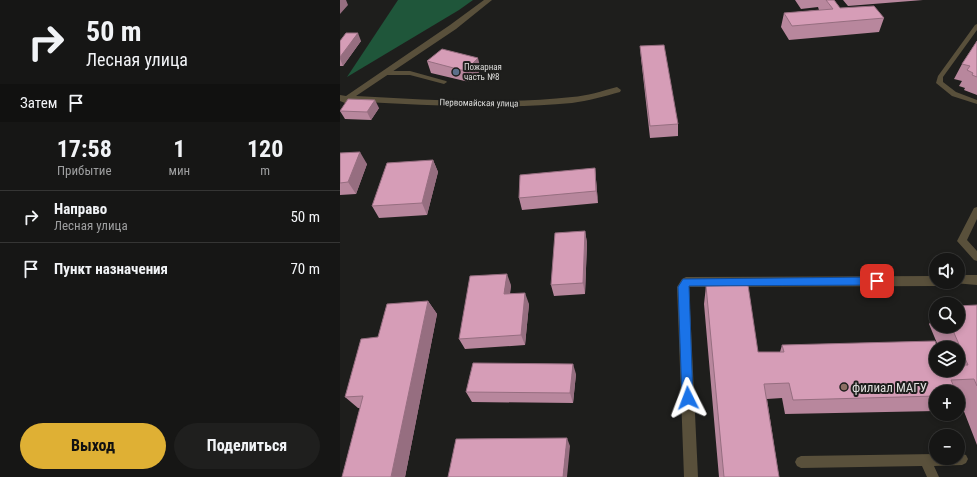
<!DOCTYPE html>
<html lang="ru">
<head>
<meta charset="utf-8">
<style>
	:root { --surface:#161615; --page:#1f1f1e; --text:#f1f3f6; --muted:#9e9fa0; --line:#353534; --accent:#dfb034 }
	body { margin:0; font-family:"Roboto Condensed",sans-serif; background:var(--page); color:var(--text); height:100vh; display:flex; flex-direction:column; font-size:15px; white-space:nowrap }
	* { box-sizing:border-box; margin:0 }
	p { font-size:13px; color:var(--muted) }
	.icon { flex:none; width:22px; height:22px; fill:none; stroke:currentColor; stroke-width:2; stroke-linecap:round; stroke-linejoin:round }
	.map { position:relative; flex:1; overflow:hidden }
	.panel { display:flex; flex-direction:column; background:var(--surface); width:340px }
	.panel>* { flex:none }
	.top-card { background:#161615; color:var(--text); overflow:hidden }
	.fabs { position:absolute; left:589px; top:253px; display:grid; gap:8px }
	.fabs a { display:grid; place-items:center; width:36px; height:36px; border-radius:50%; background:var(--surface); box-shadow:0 2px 6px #0003,0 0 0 1px var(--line); font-size:20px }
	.pin { position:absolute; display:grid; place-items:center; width:34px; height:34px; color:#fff; margin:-17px; border-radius:8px; box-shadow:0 2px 6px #0006 }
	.me { position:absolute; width:44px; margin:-22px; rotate:357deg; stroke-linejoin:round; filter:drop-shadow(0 0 3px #0008) }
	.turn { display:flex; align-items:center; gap:14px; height:84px; padding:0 20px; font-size:18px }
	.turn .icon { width:52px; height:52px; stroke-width:2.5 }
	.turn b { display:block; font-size:28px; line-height:34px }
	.then { display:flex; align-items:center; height:38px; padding:0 20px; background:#0003; gap:8px; font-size:15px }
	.eta { display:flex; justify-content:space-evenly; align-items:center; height:68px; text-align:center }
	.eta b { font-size:24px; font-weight:700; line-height:28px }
	.primary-button { display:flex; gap:8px; margin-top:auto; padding:8px 20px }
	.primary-button a { flex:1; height:46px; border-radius:24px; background:var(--accent); color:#111; font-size:16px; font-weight:700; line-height:46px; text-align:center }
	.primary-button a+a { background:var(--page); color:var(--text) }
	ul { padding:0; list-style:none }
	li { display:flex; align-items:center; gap:12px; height:52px; padding:0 20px; border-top:1px solid var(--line) }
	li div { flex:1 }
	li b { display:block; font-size:15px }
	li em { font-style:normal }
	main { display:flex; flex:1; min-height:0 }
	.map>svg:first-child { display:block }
	.forest { fill:#1f563a }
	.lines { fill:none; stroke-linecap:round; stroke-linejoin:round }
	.service { fill:#59503b; fill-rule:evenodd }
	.minor { fill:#59503b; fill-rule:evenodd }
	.wall { fill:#b8879d }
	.shaded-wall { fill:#966e80 }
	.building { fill:#d69db7; stroke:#966e80 }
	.route { fill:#1a73e8; stroke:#114b97 }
	.service-dot { fill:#5c6f8a; stroke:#1e1e1c; stroke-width:1.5 }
	.education-dot { fill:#8d6e63; stroke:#1e1e1c; stroke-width:1.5 }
	.labels { text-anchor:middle; stroke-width:4; stroke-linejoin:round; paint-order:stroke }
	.far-poi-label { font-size:9px; fill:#dfdfdd; stroke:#1e1e1c; text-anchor:start }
	.far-street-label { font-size:9px; fill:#dfdfdd; stroke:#1e1e1c }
	.near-poi-label { font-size:13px; fill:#dfdfdd; stroke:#1e1e1c; text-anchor:start }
</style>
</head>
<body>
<main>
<section class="panel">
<div class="top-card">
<div class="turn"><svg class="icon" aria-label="right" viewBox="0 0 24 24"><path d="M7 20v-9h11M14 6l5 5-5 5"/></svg><div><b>50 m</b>Лесная улица</div></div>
<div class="then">Затем<svg class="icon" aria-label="arrive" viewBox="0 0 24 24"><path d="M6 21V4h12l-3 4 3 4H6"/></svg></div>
</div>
<div class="eta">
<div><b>17:58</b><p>Прибытие</p></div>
<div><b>1</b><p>мин</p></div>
<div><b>120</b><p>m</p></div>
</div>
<ul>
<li><svg class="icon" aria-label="right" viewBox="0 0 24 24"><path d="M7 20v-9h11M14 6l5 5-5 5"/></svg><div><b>Направо</b><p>Лесная улица</p></div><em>50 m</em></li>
<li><svg class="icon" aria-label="arrive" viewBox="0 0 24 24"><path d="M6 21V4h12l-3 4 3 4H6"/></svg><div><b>Пункт назначения</b></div><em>70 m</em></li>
</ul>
<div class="primary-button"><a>Выход</a><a>Поделиться</a></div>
</section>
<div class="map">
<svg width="637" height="477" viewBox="0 0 637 477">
	<rect width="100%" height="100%" fill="#1e1e1c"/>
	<path class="forest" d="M58 0H133L119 10 7 77Z"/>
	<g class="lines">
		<path class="service" d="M637 24V30L603 77V82L616 92 637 100V104L612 96 596 83 598 76 635 25Z
			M70 71 106 81 107 82 104 84 70 75H44L41 73 44 71Z
			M637 207V219L627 240 637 251V261L634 260 617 241 634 208Z
			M618 453 626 455 628 459 626 463 622 465 594 466 599 477H587L582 466 461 468 457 466 455 462 457 458 461 456 596 454V458H618Z"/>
		<path class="minor" d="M144 0H152L116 29 16 96C88 100 161 105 232 97 247 96 262 91 277 87L281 90 280 92C265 96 248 101 232 103 158 110 83 105 9 101L5 103 0 101V95L6 96 110 25Z
			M618 275H637V285L614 283 613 282H618Z
			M596 276V282H601L600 284 596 286 349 287 358 477H344L337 287 342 279 346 277Z"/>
	</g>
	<path class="wall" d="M455 0H494L500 8 544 18 539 32 449 40 441 27 444 13 479 10 478 7 461 9Z
		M503 0H583L508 6Z
		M0 41H21L3 66H0Z
		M637 41V95L624 90 625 88 619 86 622 81 614 79 622 64Z
		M300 46 338 124V136L310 138 301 58Z
		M87 61 141 70 129 82 91 73Z
		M39 108 31 120 5 119 0 111Z
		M0 153 27 164 16 194 0 195Z
		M93 160 98 172 87 215 39 218 32 206Z
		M255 168 258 203 182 210 179 198Z
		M245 231 247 243 245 294 214 296 211 285Z
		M171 285 170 294 189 304 185 345 125 349 119 339Z
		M366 286 418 352H440L442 345 596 370H618V348H599L589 324 596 315V326H618L637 305V445L618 396V392H596V411L445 414 442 398 427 399 439 477H379L364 304Z
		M88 301 97 314 65 477H2L20 408H18L5 397 38 337Z
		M236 374 233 403 132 402 126 392Z"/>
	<path class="shaded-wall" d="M0 0H6L8 5 0 14Z
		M18 33 21 41 3 66 0 59V57Z
		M138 58 141 70 129 82 125 71Z
		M35 100 39 108 31 120 27 112Z
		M20 152 27 164 16 194 8 182Z
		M93 160 98 172 87 215 82 203Z
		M255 168 256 180 258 203 256 191Z
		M245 231 247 243 245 294 243 283Z
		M167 274 171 285 168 305 164 294Z
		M185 293 189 304 185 345 181 335Z
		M88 301 97 314 65 477H51Z
		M233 364 236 374 233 403 230 393Z
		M227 438 230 446 227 477H223Z"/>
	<path class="building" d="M486 0H494L500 8 534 6 544 18 452 26 444 13 493 9Z
		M6 33H18L0 57V41Z
		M637 41V77L632 75 633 73 627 70 630 66 622 64Z
		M324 45 338 124 310 126 300 46Z
		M102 49 138 58 125 71 87 61Z
		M8 99 35 100 27 112 0 111Z
		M20 152 8 182 0 183V153Z
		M93 160 82 203 32 206 47 163Z
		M255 168 256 191 179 198 180 175Z
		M245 231 243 283 211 285 215 233Z
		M167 274 164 294 185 293 181 335 119 339 130 276Z
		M408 285 418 352H444L442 345 595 341 598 348H596V370H618V365H628L611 326H618V306L637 305V386L634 379 611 380 616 392H596V396L453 400 449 383 424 384 439 477H384L366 286Z
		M88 301 51 477H2L23 396 5 397 21 339 38 337 47 304Z
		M133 363 233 364 230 393 126 392Z
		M227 438 223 477H108L116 439Z"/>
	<path class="route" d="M537 277 540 278 542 281 540 283 537 285 349 286 353 398 352 402 348 403 344 402 342 398 338 287 343 279Z"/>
	<circle class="service-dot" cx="116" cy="72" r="4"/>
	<circle class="education-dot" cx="504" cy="387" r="4"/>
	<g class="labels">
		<g class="far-poi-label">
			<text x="124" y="70">Пожарная<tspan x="124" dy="10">часть №8</tspan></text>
		</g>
		<g class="far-street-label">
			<text transform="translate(139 103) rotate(1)" y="3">Первомайская улица</text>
		</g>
		<g class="near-poi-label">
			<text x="512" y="392">филиал МАГУ</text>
		</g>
	</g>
</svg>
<div class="fabs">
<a><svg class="icon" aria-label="sound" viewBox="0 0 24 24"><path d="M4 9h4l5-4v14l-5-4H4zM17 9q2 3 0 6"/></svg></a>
<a><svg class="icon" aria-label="search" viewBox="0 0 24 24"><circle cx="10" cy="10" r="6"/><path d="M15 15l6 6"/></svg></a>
<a><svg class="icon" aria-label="layers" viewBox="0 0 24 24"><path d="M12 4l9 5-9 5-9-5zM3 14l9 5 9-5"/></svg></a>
<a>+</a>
<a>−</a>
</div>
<div class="pin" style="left:537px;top:281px;background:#d93025"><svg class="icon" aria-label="arrive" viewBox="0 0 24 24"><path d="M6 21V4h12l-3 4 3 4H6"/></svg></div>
<svg class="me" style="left:348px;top:398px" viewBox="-20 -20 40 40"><path d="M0-17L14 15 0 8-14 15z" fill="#1a73e8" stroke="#fff" stroke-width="4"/></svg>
</div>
</main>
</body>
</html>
